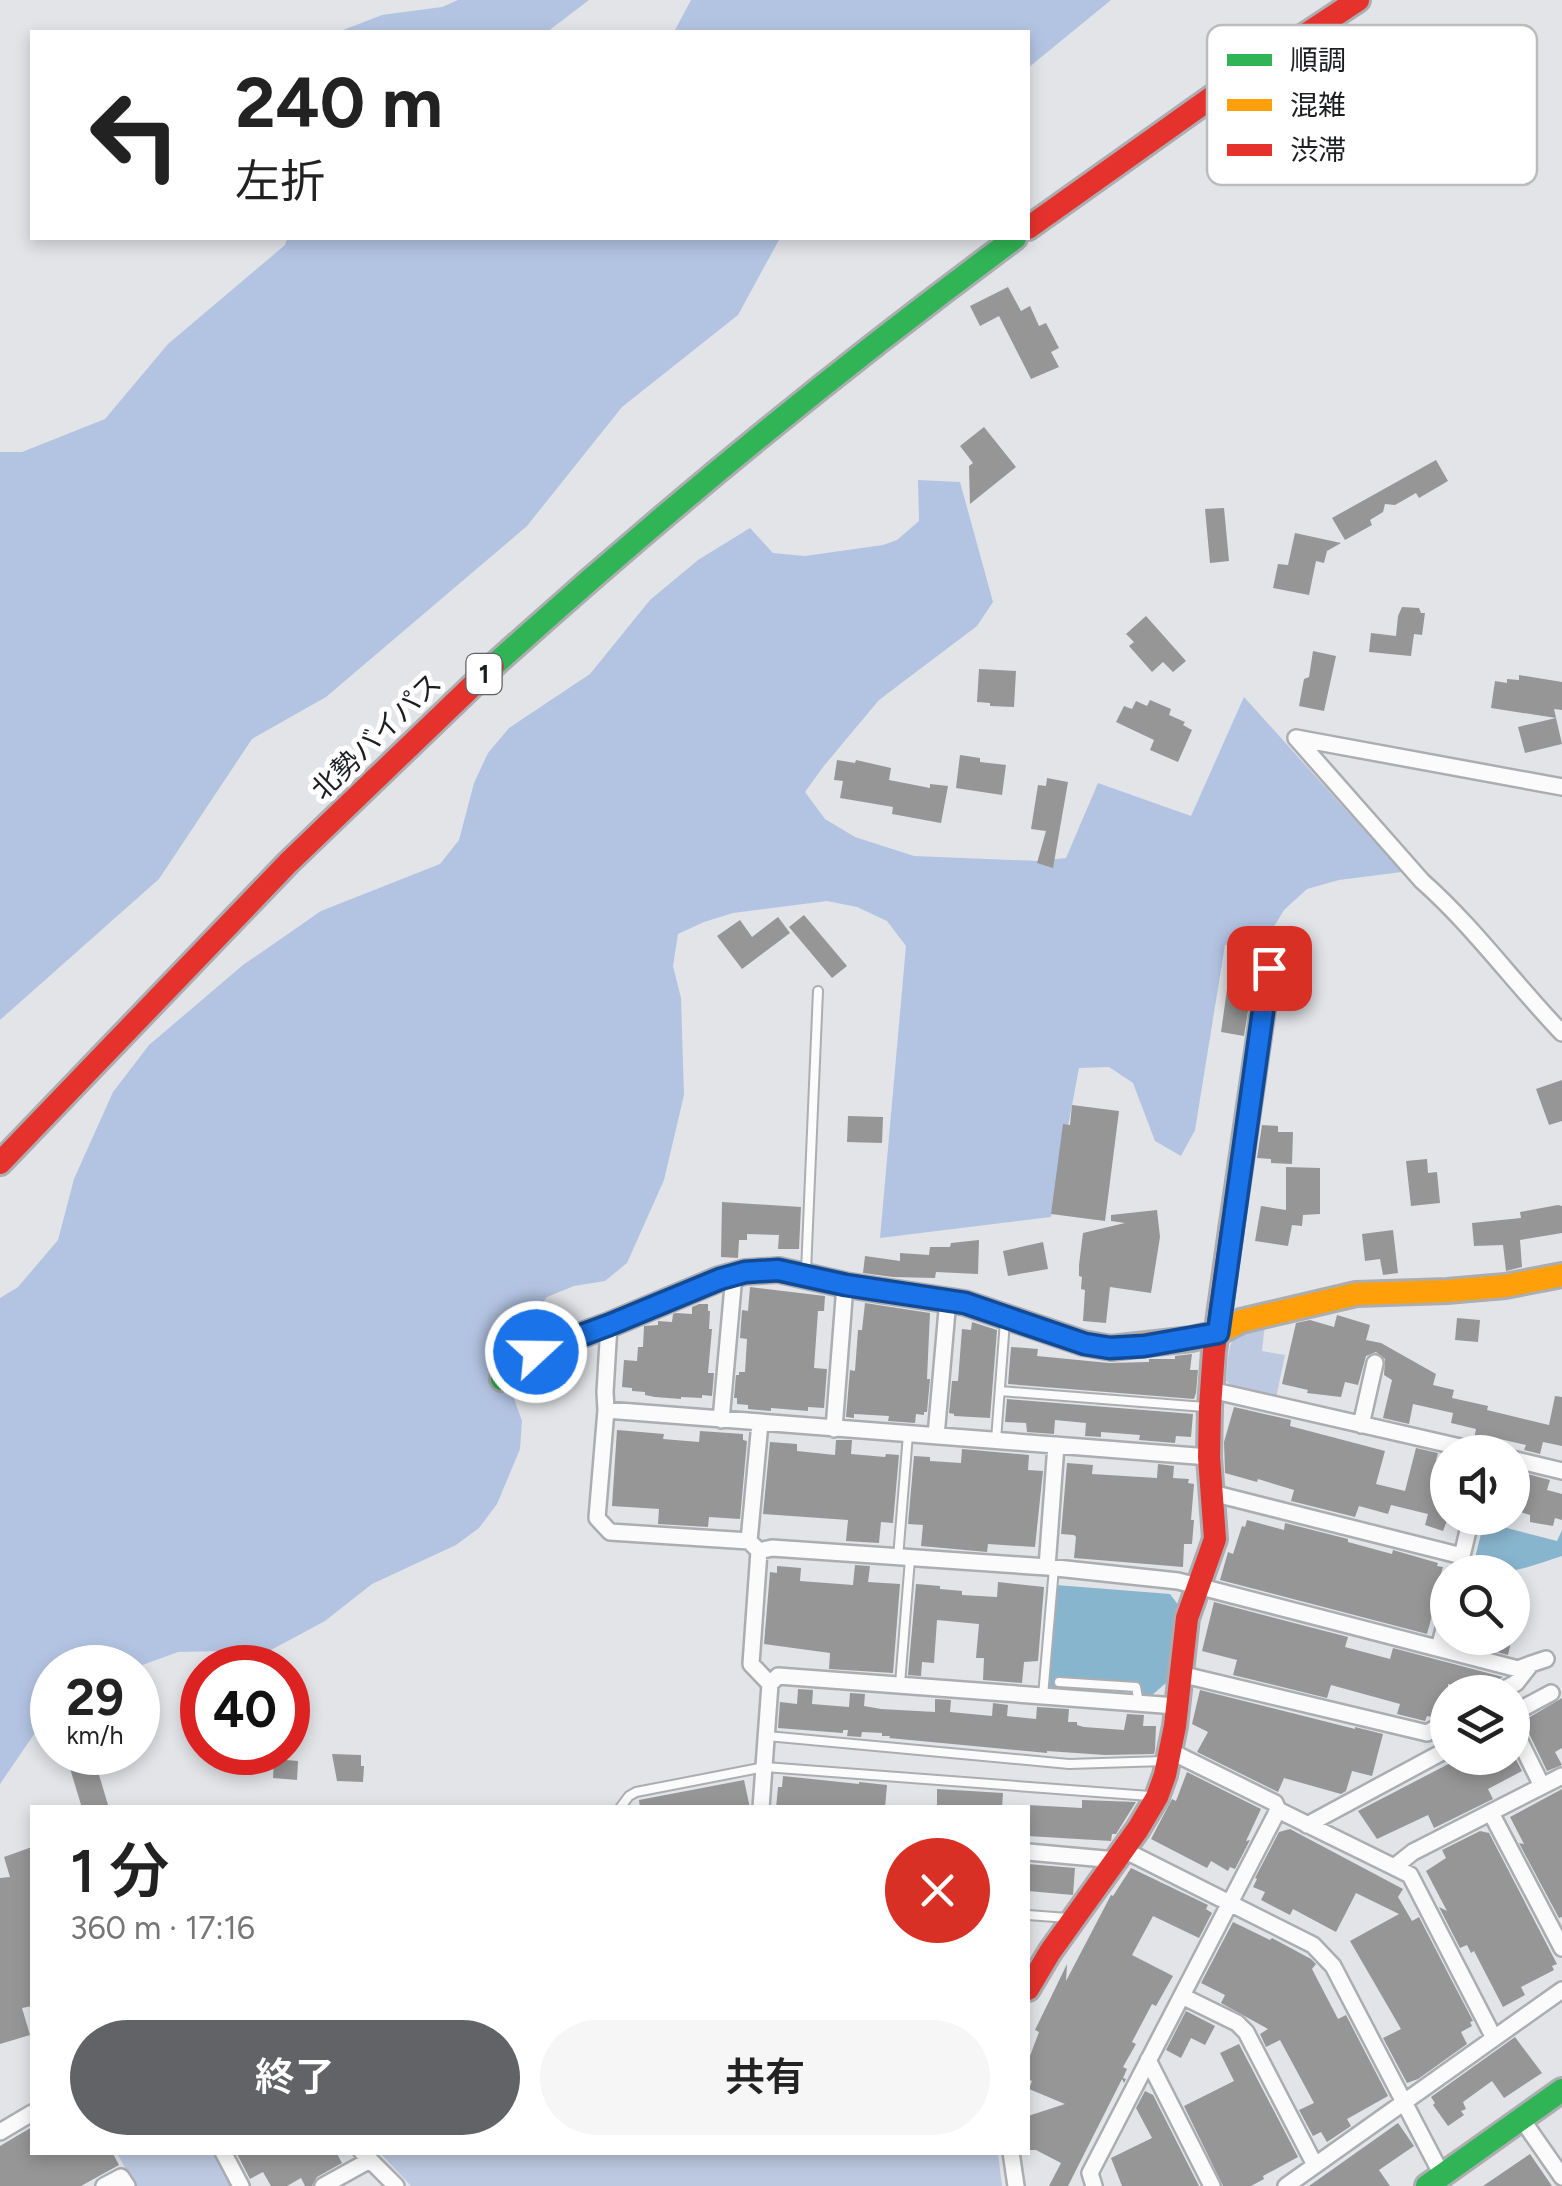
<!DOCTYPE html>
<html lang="ja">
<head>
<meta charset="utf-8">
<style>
	:root { --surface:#fff; --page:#f6f6f6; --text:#222; --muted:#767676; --accent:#626367 }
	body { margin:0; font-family:Figtree,"Noto Sans JP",sans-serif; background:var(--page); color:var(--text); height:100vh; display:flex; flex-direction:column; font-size:38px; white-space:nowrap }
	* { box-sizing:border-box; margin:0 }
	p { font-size:32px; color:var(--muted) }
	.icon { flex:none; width:55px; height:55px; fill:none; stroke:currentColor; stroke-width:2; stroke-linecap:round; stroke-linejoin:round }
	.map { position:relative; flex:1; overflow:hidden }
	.details { position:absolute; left:30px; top:1805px; width:1000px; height:350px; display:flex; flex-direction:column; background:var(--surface); border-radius:0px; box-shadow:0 5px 15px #0003 }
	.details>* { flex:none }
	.guide { position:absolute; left:30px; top:30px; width:1000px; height:210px; border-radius:0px; box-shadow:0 5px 15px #0003; background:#fff; color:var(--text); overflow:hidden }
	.tools { position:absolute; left:1430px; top:1435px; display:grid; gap:20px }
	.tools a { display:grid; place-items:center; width:100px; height:100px; border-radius:50%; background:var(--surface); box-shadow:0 5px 15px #0003; font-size:50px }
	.speed { position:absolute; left:30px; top:1645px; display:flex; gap:20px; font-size:50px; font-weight:700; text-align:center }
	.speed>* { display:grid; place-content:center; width:130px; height:130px; border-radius:50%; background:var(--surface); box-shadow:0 5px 15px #0003; line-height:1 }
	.speed small { font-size:25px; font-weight:400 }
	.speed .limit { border:15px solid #d22; background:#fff; color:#111 }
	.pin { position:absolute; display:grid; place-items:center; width:85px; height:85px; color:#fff; margin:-42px; border-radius:20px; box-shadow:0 5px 15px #0006 }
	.me { position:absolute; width:110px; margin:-55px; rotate:69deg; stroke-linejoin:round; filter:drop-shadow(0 0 8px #0008) }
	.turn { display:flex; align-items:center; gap:35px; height:210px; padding:0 40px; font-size:45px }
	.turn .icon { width:130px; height:130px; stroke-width:2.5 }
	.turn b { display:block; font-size:70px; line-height:85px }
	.round { display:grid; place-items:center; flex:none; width:105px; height:105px; border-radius:52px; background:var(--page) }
	.headline { display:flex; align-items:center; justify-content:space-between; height:170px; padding:0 40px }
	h1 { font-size:60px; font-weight:600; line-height:75px }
	.cta { display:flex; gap:20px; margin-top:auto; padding:20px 40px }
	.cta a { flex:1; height:115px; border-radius:60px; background:var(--accent); color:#fff; font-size:40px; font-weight:600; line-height:115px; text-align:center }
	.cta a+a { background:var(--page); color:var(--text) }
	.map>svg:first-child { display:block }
	.green { fill:#bcc9e1 }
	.forest { fill:#b3c4e2 }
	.water { fill:#88b5ce }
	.building { fill:#969697 }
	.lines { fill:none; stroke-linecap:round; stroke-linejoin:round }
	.lane-casing { stroke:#acadb0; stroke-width:12 }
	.street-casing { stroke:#acadb0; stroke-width:20 }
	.fast-casing { stroke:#acadb0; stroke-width:28 }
	.slow-casing { stroke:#acadb0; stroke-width:28 }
	.jam-casing { stroke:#acadb0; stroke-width:28 }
	.lane { stroke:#fbfbfc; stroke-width:8 }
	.street { stroke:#fbfbfc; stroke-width:15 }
	.fast { stroke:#30b455; stroke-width:22 }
	.slow { stroke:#ff9f0a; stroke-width:22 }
	.jam { stroke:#e5322d; stroke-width:22 }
	.route-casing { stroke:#114b97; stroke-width:25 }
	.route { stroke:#1a73e8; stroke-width:18 }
	.labels { text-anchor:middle; stroke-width:10; stroke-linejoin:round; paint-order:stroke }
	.shield { fill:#fff; stroke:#616264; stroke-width:2.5 }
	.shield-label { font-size:25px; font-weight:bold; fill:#1d1e21 }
	.street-label { font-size:28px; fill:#1d1e21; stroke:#fff }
	.key { fill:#fff; stroke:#bbbcbc; stroke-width:2.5 }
	.key-label { font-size:28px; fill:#1d1e21 }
</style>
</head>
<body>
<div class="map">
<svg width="1562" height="2186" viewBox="0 0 1562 2186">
	<rect width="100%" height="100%" fill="#e2e4e8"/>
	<path class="green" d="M1265 1324 1262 1351 1285 1355 1276 1398 1235 1388 1226 1381C1231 1343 1224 1333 1265 1324Z
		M117 2153H215L233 2186H135Z
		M380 2153H998L1002 2186H411Z"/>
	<path class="forest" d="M458 0H589L547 32H338L382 15 442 7Z
		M691 0H1111L1028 68V32H674Z
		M287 238H780L738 315 622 407 527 526 326 697 252 739 159 879 0 1020V452H22L105 419 168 344 285 245Z
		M918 480 960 482 993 602 977 626 879 700 823 767 805 792 825 819 855 837 914 856 1038 861 1066 858 1098 783 1191 816 1244 697 1402 872 1339 880 1307 889 1284 910 1269 935 1241 946 1225 945 1195 1130 1181 1156 1155 1141 1133 1083 1109 1067 1079 1068 1051 1217 880 1238 906 946 887 921 857 907 827 901 733 913 704 922 678 934 673 966 681 998 684 1095 664 1180 627 1263 605 1281 574 1286 547 1297 500 1359 522 1421 520 1449 497 1504 479 1528 456 1545 372 1584 325 1621 271 1650 178 1652 137 1667 52 1668V1708L0 1784V1298L18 1287 58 1240 74 1179 113 1092 149 1045 243 965 321 911 440 864 459 840 474 783 488 753 509 728 590 674 650 600 698 560 750 528 773 553 805 556 883 545 897 540 919 521Z"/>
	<path class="water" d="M1484 1522 1557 1541 1562 1530V1556C1533 1565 1503 1579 1472 1570Z
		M1056 1585 1170 1594 1179 1606 1175 1617 1166 1683 1152 1695 1141 1694 1137 1682 1060 1678 1059 1689 1047 1688Z"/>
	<path class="building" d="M1008 287 1021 311 1030 306 1039 326 1046 323 1059 348 1051 352 1059 367 1031 379 999 316 980 326 970 306Z
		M984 427 1016 467 970 504 969 466 973 463 960 446Z
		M1436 460 1448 481 1419 498 1416 493 1395 505 1385 504 1383 512 1370 520 1372 525 1345 540 1332 518Z
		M1224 508 1229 561 1210 563 1205 509Z
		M1295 533 1341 543 1327 551 1324 563 1316 561 1309 595 1273 588 1278 564 1288 565Z
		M1402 607 1419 608 1421 613H1425L1422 635 1414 634 1411 656 1369 652 1371 633 1396 636 1398 616Z
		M1146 616 1186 661 1173 672 1163 662 1152 672 1129 646 1134 642 1126 634Z
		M1313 651 1336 656 1324 711 1299 706 1304 679 1309 677Z
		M979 669 1016 671 1014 707 990 706V703L977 702Z
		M1519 675 1562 682V710L1554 709 1562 744 1525 753 1518 727 1556 718 1491 708 1495 681 1507 683V679L1519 680Z
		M1150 700 1171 709 1169 715 1185 722 1183 725 1192 730 1178 762 1150 750 1154 740 1116 722 1124 706 1132 709 1136 701 1147 706Z
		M960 755 980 758V762L1006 765 1002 795 956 788Z
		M837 760 855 763 856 760 891 768 889 780 930 788V784L948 786 941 823 892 814 893 807 840 798 843 781 834 780Z
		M1047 778 1068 782 1053 868 1037 863 1046 831 1031 829 1038 785 1046 786Z
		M804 915 847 966 832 978 789 927Z
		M778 917 790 933 742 969 717 936 740 920 752 937Z
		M1235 958 1256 961 1244 1036 1221 1032 1231 961 1234 962Z
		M1562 1080V1121L1549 1125 1536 1089Z
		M1072 1105 1119 1111 1105 1221 1051 1214 1063 1124 1070 1125Z
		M848 1116 883 1117 882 1143 847 1142Z
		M1262 1125 1278 1126V1132H1293L1292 1164 1271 1163V1159L1257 1158Z
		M1427 1159 1428 1173 1437 1172 1440 1203 1411 1206 1406 1161Z
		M1286 1167 1320 1168V1214L1303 1215 1302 1226 1292 1225 1288 1246 1255 1241 1261 1206 1286 1210Z
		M722 1202 801 1207 799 1249H778L779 1235 747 1234V1240H739L738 1258 721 1257Z
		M1558 1205 1562 1206V1233L1520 1240 1522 1267 1506 1271 1503 1245 1474 1246 1472 1223 1521 1218 1520 1212Z
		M1157 1210 1160 1237 1151 1293 1110 1287 1106 1323 1083 1321 1085 1290 1081 1289 1082 1277 1079 1276V1265L1083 1233 1125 1223 1111 1221V1215Z
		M1393 1230 1398 1273 1383 1275 1380 1259 1365 1261 1362 1234Z
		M979 1240 978 1274 936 1272 935 1278 893 1277 863 1273 865 1256 900 1261V1253L929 1255 930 1247H950L951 1243Z
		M1043 1242 1048 1269 1008 1276 1003 1251Z
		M750 1287 825 1296 824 1311H818L814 1368 827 1369 824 1408 808 1407V1411L771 1408V1411L748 1409V1405L737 1404V1398H734L736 1375H739V1372H745L747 1339 740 1338 742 1310 748 1311Z
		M865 1303 930 1313 927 1379H930L927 1412H924V1415L916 1414 915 1423 888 1421 889 1416 854 1414V1418L846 1417 850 1370 855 1371 858 1330H862Z
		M699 1304H708V1311H710L709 1329H712L708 1373H714L712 1396 702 1395V1398L681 1397V1399L655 1397 645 1395V1392L632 1391V1388L622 1387 624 1360 637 1361 638 1347H643L644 1326 658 1325V1321L672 1322 673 1314 676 1313 692 1314V1307Z
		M1337 1315 1370 1325 1366 1340 1381 1343 1436 1374 1433 1385 1454 1390 1452 1398 1488 1406 1487 1410 1549 1425 1555 1396 1562 1397V1446L1543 1442 1540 1454 1524 1450 1526 1445 1491 1437 1490 1444 1474 1439 1476 1429 1451 1423 1453 1413 1413 1404 1409 1424 1383 1418 1392 1380 1384 1375 1385 1359 1376 1352 1366 1356 1358 1385 1345 1382 1341 1397 1307 1393 1308 1390 1282 1384 1296 1323 1310 1320 1334 1327Z
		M1457 1318 1480 1320 1478 1342 1455 1340Z
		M972 1322 997 1330 990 1418 954 1416V1414L949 1413 952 1381H958L962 1329 971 1330Z
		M1011 1347 1038 1349 1037 1356 1109 1363 1149 1362V1359H1175V1356L1192 1354 1190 1370H1198L1196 1393 1194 1399 1008 1384Z
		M1007 1399 1193 1414 1191 1437 1176 1436 1175 1443 1139 1440 1140 1435 1101 1432V1437L1085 1436 1086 1423 1055 1420 1054 1434 1027 1432 1026 1423 1005 1422Z
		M1234 1407 1291 1420 1290 1426 1385 1451 1376 1484 1405 1491 1416 1448 1438 1453 1436 1460 1448 1463V1518L1443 1531 1425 1525 1428 1514 1391 1505 1388 1514 1359 1506 1355 1517 1291 1501 1294 1490 1258 1479 1257 1482 1225 1473 1224 1442Z
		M617 1430 664 1434 663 1439 699 1442 700 1431 743 1434V1440L747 1441 740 1519 709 1517 708 1527 658 1524 659 1509 612 1506Z
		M836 1440H852L851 1454 885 1457 886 1454 899 1455 893 1523 881 1522 879 1543 846 1541 848 1520 763 1514 770 1442 797 1444V1451L835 1455Z
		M962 1449 1029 1455 1028 1470 1043 1471 1035 1547 988 1544 987 1552 921 1546 923 1525 908 1524 914 1456 930 1457V1461L961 1463Z
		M1067 1463 1093 1465 1092 1474 1157 1478 1158 1464 1174 1466 1173 1478 1189 1479 1188 1483 1194 1484 1191 1520H1194L1192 1544H1184L1183 1567 1074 1558 1076 1537 1074 1535 1061 1534Z
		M1520 1472 1550 1480 1547 1490 1562 1494V1520L1555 1518 1553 1526 1541 1524 1530 1522V1515L1520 1512 1522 1504 1512 1501V1473L1519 1474Z
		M1247 1520 1284 1530 1285 1523 1348 1539V1542L1392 1554 1393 1550 1438 1563 1437 1566 1443 1567 1438 1584 1445 1586 1441 1604 1438 1603 1436 1612H1433L1427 1634 1220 1580 1228 1552 1233 1554 1242 1526 1245 1527Z
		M855 1565 870 1566 868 1582 900 1584 893 1673 829 1669 830 1653 764 1644 770 1572 777 1573V1566L801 1568 800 1581 853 1585Z
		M998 1582 1044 1587 1038 1661 1024 1662 1022 1683 983 1680 984 1658H976L979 1624 937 1620 934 1663 922 1662 921 1676 908 1675 916 1584 940 1586V1589L962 1591V1595L997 1597Z
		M1214 1602 1348 1637 1345 1647 1390 1659 1393 1648 1503 1677 1493 1683 1486 1692 1448 1684V1709L1432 1717 1427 1716 1425 1721 1397 1714 1400 1704 1331 1685 1327 1698 1233 1675 1237 1660 1202 1651Z
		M1484 1638H1512L1508 1655 1482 1648Z
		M798 1689 813 1690 812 1704 849 1707 850 1693 865 1694 864 1706 881 1709 935 1712V1699L951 1700 950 1712 992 1716 993 1703 1008 1705 1007 1716 1036 1719 1037 1707 1069 1709 1068 1722H1077V1725L1084 1727 1124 1730 1127 1714 1144 1715 1143 1726H1156L1155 1750 1154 1754 1105 1755 1047 1751V1753L889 1738 890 1736H882V1733L862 1732 861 1737 847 1736 848 1730H843V1733L778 1728 780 1702 797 1704Z
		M1200 1690 1355 1729V1727L1383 1734 1372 1776 1352 1771 1346 1791 1341 1794 1284 1778 1278 1792 1197 1752 1208 1732 1192 1724Z
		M1562 1698V1748L1555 1752 1562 1765 1547 1771 1523 1721Z
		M65 1752H92L109 1808H82Z
		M1512 1752 1522 1771 1488 1789 1493 1799 1434 1828 1428 1815 1377 1839 1358 1811 1460 1758H1512Z
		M332 1754 361 1755V1766H364L363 1782 337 1781Z
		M274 1759 298 1761 297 1780 273 1778Z
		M1187 1772 1261 1809 1246 1841 1250 1840 1235 1869 1230 1867 1228 1871 1211 1861 1207 1868 1151 1839 1172 1799 1176 1801Z
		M783 1776 859 1784V1782L887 1785 885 1808H776L778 1787H782Z
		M744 1780 750 1808H640L639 1800Z
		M937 1789 1003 1793 1002 1808H937Z
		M1562 1789V1917L1559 1918 1519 1843 1524 1844 1510 1817Z
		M1082 1800 1136 1802 1116 1834H1112L1111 1841 1028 1836V1805L1082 1808Z
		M1290 1829 1403 1889 1398 1897 1412 1921 1419 1917 1451 1979 1473 2021 1470 2022 1472 2026 1461 2032 1467 2044 1418 2079 1407 2083 1383 2038 1401 2029 1350 1941 1399 1914 1356 1893 1336 1932 1293 1909 1290 1915 1261 1900 1265 1892 1253 1887 1257 1879 1255 1878 1279 1832Z
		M1480 1831 1489 1833 1557 1964 1552 1966 1554 1970 1521 1987 1525 1995 1503 2007 1474 1951 1471 1953 1467 1945 1460 1948 1439 1907 1447 1911 1426 1871 1446 1858 1442 1850Z
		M32 1847V2006L22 2008 30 2035 0 2044V1878L10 1877 4 1857Z
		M1028 1864 1075 1868 1073 1895 1028 1891Z
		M1131 1868 1208 1905 1206 1909 1212 1913 1199 1938 1153 1916 1132 1955 1173 1976 1156 2006 1152 2004 1132 2042 1136 2044 1123 2067 1127 2069 1123 2078 1126 2079 1124 2083 1122 2079 1068 2186H1049L1061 2163 1036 2150H1028V2116L1065 2104 1029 2089 1032 2081 1028 2079 1030 2056 1039 2032 1035 2030 1067 1964 1066 1981 1111 1895 1113 1896Z
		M1233 1922 1270 1940 1272 1938 1311 1959 1316 1964 1312 1969 1338 2019 1346 2015 1388 2096 1347 2119 1351 2126 1327 2142 1321 2132 1313 2136 1299 2110 1314 2103 1280 2040 1266 2047 1260 2034 1268 2029 1221 2003 1225 1995 1201 1983Z
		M1186 2011 1215 2026 1205 2045 1191 2038 1181 2058 1166 2050Z
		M1515 2037 1542 2073 1504 2098 1492 2081 1463 2102 1466 2109 1461 2111 1464 2115 1448 2126 1433 2105 1435 2103 1431 2097Z
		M1239 2044 1298 2157 1263 2176 1264 2179 1251 2186H1223L1184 2106 1234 2081 1220 2053Z
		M1145 2091 1153 2095 1199 2186H1122L1111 2158 1152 2138 1136 2108Z
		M1398 2123 1414 2146 1379 2170 1390 2186H1309Z
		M32 2127V2152H112L119 2165 81 2186H0V2146Z
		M236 2152H336L342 2163 317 2177 312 2186H305L301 2178 287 2186H271L263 2172 250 2179Z
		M1530 2154 1552 2186H1483Z"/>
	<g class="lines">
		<g class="lane-casing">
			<path id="lane" d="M806 1272 818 991
				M1000 1391 1205 1407
				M996 1440 1005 1321
				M898 1558 908 1434
				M1059 1682 1136 1687 1139 1703
				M900 1684 910 1559
				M1043 1696 1054 1568
				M767 1736 1069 1764 1164 1761
				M620 1808 629 1796 636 1792 765 1767 1150 1796
				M1028 1915 1068 1918"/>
		</g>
		<g class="street-casing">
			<path id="street" d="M1296 738 1422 881C1473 926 1514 983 1562 1033
				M1296 738 1562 787
				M609 1325 605 1392 606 1410 597 1518 610 1532 749 1541
				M1211 1390 1482 1452
				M606 1410 1209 1457
				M721 1420 734 1275
				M760 1423 749 1541 759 1551 751 1664 770 1684 761 1808
				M1361 1425 1375 1363
				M834 1429 845 1285
				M936 1436 948 1299
				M1512 1459 1562 1471
				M1212 1493 1462 1556 1471 1518
				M759 1551 772 1548 1047 1567 1178 1581 1518 1669 1531 1664
				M1047 1567 1056 1445
				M1439 1648 1448 1613
				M1180 1674 1427 1733 1448 1721
				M770 1684 778 1676 1176 1706
				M1499 1692 1516 1683 1531 1664 1546 1659
				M1512 1714 1551 1693
				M1512 1725 1542 1786
				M1170 1751 1275 1803 1278 1810 1394 1867 1413 1852 1562 1776
				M1491 1813 1562 1948
				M1307 1825 1448 1749
				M1124 1850 1313 1945 1333 1966 1442 2175
				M1028 1852 1116 1860
				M1394 1867 1410 1875 1494 2038
				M1182 1996 1237 2023 1246 2032 1315 2165
				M1148 2060 1212 2186
				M1521 2118 1562 2177
				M0 2132 32 2113
				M223 2152 241 2186
				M362 2152 396 2186
				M1011 2152 1016 2186
				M104 2186 121 2177 127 2186
				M323 2186 370 2160
				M1094 2186 1090 2173 1278 1810
				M1286 2186 1562 1990"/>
		</g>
		<g class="fast-casing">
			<path id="fast" d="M493 666C660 515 834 372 1015 238
				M502 1379 523 1360 536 1352 609 1325 719 1279 745 1272 779 1270 845 1285 965 1303 1083 1343
				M1427 2186 1562 2090"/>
		</g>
		<g class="slow-casing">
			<path id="slow" d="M1231 1230 1269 968
				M1083 1343 1111 1348 1191 1339 1218 1333 1241 1321 1356 1294 1447 1291 1505 1286 1562 1275"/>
		</g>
		<g class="jam-casing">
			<path id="jam" d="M1028 228 1232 83 1358 0
				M0 1163 288 863 493 666
				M1028 1989 1050 1952 1138 1829 1157 1797 1165 1775 1175 1726 1187 1618 1215 1539 1209 1457 1210 1407 1214 1351 1231 1230"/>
		</g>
		<use href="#lane" class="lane"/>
		<use href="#street" class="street"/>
		<use href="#fast" class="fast"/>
		<use href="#slow" class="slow"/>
		<use href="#jam" class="jam"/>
	</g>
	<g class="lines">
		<g class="route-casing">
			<path id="route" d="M536 1352 609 1325 720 1279 745 1272 778 1270 846 1285 965 1303 1085 1344 1110 1348 1144 1346 1218 1333 1269 968"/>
		</g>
		<use href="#route" class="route"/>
	</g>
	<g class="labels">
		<rect class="shield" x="466.5" y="654" width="35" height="40" rx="8"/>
		<g class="shield-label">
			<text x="484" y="683">1</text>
		</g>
		<g class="street-label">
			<text transform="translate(376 736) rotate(-44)" y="10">北勢バイパス</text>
		</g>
	</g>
	<rect x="1207" y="25" width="330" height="160" rx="15" class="key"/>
	<rect x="1227" y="54" width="45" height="12" fill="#30b455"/>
	<rect x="1227" y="99" width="45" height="12" fill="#ff9f0a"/>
	<rect x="1227" y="144" width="45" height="12" fill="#e5322d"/>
	<g class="key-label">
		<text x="1290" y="70">順調</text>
		<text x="1290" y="115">混雑</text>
		<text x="1290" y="160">渋滞</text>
	</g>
</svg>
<div class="tools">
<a><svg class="icon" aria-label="sound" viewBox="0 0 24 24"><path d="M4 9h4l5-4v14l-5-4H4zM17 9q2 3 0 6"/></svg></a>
<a><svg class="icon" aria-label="search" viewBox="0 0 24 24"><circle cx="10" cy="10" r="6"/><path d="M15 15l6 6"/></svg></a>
<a><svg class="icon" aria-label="layers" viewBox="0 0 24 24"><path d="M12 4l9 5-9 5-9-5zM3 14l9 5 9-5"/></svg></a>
</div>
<div class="speed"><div>29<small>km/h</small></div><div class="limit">40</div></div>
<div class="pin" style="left:1269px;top:968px;background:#d93025"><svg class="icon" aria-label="arrive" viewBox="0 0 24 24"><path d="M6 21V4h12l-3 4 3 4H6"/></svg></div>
<svg class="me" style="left:536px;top:1352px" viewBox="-20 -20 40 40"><circle r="17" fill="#1a73e8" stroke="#fff" stroke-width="3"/><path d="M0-11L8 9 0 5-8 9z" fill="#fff"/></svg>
<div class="guide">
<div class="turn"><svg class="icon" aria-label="left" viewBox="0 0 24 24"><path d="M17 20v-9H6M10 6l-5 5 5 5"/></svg><div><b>240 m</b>左折</div></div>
</div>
<section class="details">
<div class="headline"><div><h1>1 分</h1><p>360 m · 17:16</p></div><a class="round" style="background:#d93025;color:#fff"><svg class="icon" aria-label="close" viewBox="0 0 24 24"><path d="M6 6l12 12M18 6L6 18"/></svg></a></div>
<div class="cta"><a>終了</a><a>共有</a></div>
</section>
</div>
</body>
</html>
